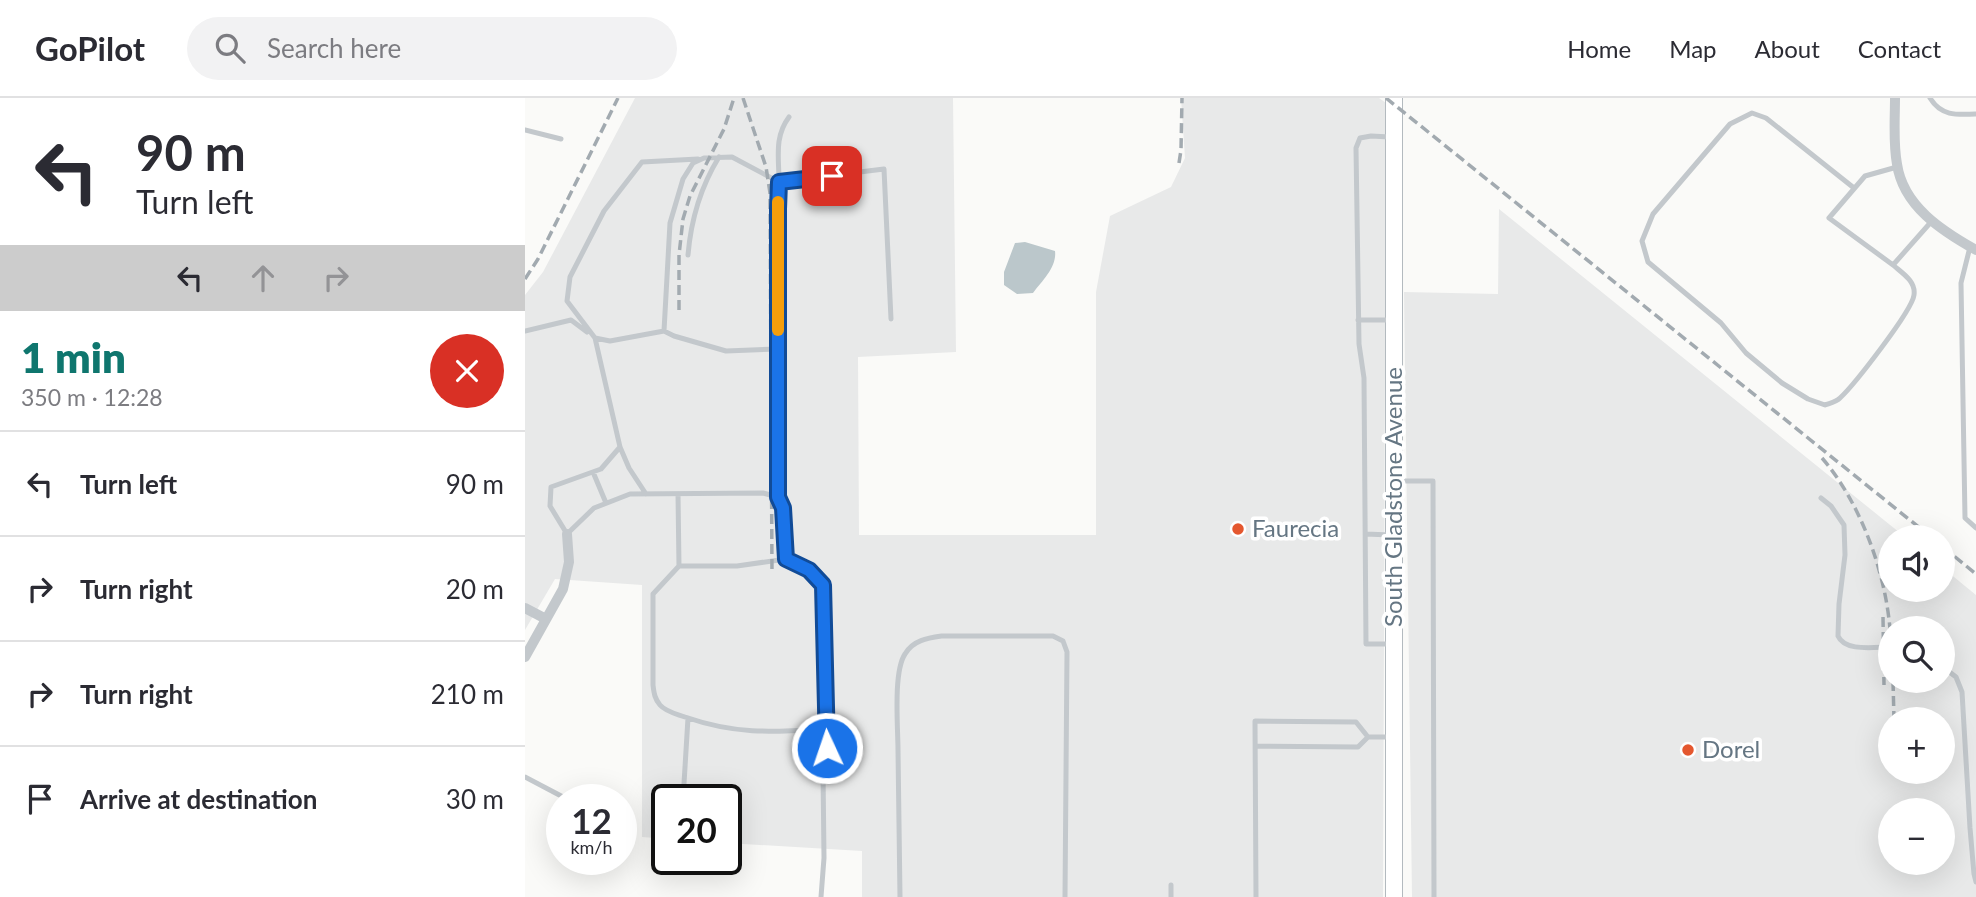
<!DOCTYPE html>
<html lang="en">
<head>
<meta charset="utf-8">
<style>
	:root { --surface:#fff; --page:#f2f2f3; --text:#2b2b33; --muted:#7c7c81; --line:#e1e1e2; --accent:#0f766e }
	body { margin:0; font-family:Lato,sans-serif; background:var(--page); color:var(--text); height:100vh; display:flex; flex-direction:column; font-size:26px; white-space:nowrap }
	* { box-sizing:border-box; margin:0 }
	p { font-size:23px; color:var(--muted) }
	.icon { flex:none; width:38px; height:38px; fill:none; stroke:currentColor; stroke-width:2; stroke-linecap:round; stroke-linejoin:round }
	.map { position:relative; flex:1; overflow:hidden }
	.drawer { display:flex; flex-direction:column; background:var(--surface); width:525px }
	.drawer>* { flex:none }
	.guide { background:#fff; color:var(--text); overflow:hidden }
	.fabs { position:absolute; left:1353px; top:427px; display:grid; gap:14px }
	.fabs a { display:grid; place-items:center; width:77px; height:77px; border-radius:50%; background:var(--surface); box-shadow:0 7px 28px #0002; font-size:35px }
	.speed { position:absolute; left:21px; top:686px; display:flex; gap:14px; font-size:35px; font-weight:700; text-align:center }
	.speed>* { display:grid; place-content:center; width:91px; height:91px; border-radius:50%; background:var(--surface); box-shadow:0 7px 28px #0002; line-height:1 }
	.speed small { font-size:18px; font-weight:400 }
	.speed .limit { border:4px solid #111; border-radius:10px; background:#fff; color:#111 }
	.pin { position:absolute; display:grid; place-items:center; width:60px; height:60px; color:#fff; margin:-30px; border-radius:14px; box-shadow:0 4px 10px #0006 }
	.me { position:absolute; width:77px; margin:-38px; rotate:357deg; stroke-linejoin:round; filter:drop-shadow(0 0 5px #0008) }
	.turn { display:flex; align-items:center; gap:24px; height:147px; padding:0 21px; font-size:32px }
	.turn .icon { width:91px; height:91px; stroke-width:2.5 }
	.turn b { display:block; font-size:49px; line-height:60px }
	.lanes { display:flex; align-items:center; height:66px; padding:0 21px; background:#0003; justify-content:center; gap:35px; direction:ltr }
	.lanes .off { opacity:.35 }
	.round { display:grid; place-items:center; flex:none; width:74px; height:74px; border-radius:37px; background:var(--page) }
	.summary { display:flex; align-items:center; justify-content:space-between; height:119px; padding:0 21px }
	h1 { font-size:42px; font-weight:800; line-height:52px; color:var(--accent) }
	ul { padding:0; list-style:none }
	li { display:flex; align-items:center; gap:21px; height:105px; padding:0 21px; border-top:2px solid var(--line) }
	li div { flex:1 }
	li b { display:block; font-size:26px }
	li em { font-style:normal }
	header { display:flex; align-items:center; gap:42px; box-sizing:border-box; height:98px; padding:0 35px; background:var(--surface); border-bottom:2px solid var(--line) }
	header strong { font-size:33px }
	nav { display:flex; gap:38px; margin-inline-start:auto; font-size:24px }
	.search { width:490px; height:63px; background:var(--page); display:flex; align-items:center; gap:18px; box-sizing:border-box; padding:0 24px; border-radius:38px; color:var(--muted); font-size:26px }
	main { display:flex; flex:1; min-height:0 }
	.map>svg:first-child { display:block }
	.built { fill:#e8e9e9; fill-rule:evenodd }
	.water { fill:#bbc7cb }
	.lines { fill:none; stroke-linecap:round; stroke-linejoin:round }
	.secondary-casing { stroke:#b3babf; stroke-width:18 }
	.lane { stroke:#c3c8cc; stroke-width:5 }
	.street { stroke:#c3c8cc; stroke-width:10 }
	.secondary { stroke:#fff; stroke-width:16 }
	.rail { stroke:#a2aab0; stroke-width:3.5; stroke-dasharray:10 5; stroke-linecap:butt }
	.route-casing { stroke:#114b97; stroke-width:18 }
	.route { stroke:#1a73e8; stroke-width:12 }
	.slow { stroke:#f59e0b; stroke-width:12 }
	.poi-dot { fill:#e4572e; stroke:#fff; stroke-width:2.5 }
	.labels { text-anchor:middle; stroke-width:7; stroke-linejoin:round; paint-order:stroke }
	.street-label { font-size:24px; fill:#657683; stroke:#fff }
	.poi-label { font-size:24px; fill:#657683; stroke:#fff; text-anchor:start }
</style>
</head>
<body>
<header>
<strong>GoPilot</strong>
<div class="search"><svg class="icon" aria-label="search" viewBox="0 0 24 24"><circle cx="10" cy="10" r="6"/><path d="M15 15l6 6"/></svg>Search here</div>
<nav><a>Home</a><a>Map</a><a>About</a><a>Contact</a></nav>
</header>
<main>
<section class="drawer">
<div class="guide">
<div class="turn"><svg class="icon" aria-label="left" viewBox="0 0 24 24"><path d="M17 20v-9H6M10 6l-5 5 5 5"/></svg><div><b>90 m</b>Turn left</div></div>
<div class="lanes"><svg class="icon" aria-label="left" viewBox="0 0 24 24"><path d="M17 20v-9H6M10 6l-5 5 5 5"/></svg><svg class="icon off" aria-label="ahead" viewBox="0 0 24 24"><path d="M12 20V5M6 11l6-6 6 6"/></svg><svg class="icon off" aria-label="right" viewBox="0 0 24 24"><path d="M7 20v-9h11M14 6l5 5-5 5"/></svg></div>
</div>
<div class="summary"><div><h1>1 min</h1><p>350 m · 12:28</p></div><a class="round" style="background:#d93025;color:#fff"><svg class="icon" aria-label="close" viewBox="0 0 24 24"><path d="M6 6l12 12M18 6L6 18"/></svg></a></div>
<ul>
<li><svg class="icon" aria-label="left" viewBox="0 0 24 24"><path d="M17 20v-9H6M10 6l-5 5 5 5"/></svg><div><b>Turn left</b></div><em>90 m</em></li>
<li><svg class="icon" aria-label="right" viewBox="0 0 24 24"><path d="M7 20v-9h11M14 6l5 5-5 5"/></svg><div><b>Turn right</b></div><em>20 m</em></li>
<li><svg class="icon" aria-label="right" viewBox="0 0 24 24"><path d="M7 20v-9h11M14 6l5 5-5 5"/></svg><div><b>Turn right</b></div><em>210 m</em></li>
<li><svg class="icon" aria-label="arrive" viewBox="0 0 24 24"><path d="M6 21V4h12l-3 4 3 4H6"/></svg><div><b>Arrive at destination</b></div><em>30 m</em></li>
</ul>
</section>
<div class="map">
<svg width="1451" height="799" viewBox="0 0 1451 799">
	<rect width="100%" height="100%" fill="#fafaf8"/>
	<path class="built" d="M110 0H428L431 254 333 259 334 437H571V194L585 118 646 89 660 60 656 0H854L861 5 858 799H337V753L201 745V702H142V741L117 739V487L30 481 0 532V197L18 174Z
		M974 111 1380 439H1365V492H1418V470L1451 497V799H887L879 194 973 196ZM1365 530H1418V583H1365ZM1365 621H1418V674H1365ZM1365 712H1418V765H1365Z"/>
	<path class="water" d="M500 144 530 153C532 169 518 182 508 195L492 196 479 187V174L490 145Z"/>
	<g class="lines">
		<g class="secondary-casing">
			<path id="secondary" d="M869 0V799"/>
		</g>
		<path class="lane" d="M1405 0C1416 18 1431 17 1451 16
			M0 32 36 41
			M865 39 846 38 835 40 831 50 834 246 839 280 841 546H868
			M1372 69 1340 78 1304 120 1368 167 1406 124
			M1329 90 1241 20 1227 15 1205 26 1128 116 1117 143 1123 164 1196 225 1221 255 1257 285 1283 301 1300 307C1305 305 1311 304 1315 300 1329 287 1387 213 1389 197 1391 183 1377 175 1368 167
			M1445 149 1436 185 1440 420 1451 430
			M163 157C166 121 175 90 194 59
			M833 222H866
			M0 233 46 222 62 234
			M139 233 145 125 158 81 168 65 179 60 207 59 254 84 359 71 366 221
			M70 240 42 203 45 179 79 113 117 64 173 61
			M95 349 76 371 26 389 25 408 42 436 69 410 105 396 238 395 253 399 258 410 261 461 284 472 298 487 302 651 298 673 299 760 296 799
			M68 374 81 405
			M872 383H908L909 799
			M121 396 104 370 95 349 70 240 85 243 139 233 149 238 201 253 253 251
			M153 396 154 468 128 496V587C129 596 130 601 135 607 141 614 152 616 160 619 212 637 248 634 301 631
			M253 399V111C254 102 255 92 254 83 254 60 249 39 264 19
			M1296 400 1306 408 1319 427 1320 457 1314 506 1313 538C1320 554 1349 549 1365 549
			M841 436 865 437
			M154 468H212L261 461
			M1418 569 1431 579 1437 594 1445 730 1449 776 1451 784
			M731 648 833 649 843 639
			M0 679 40 700
			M158 702 163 620
			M646 787V799
			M375 799C374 750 374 701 373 652 373 630 368 574 380 556 388 542 403 540 417 538H528L538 543 542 554 540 799
			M731 799 730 623 831 624 843 639H866"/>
		<path class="street" d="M1370 0C1370 22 1368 45 1372 66 1378 108 1417 133 1451 152
			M0 510 21 521
			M0 559 38 491 44 464 42 436"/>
		<use href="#secondary" class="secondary"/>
		<path class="rail" d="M218 0 241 69 245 95 247 476
			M861 0 1406 439
			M654 65 656 52 657 0
			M0 181 13 161 93 0
			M154 212V157L158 121 165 98 199 31 209 0
			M1297 360C1335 404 1360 472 1365 531
			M1418 449 1451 476
			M1358 519 1359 587
			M1368 583 1369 621"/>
	</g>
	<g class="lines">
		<g class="route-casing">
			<path id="route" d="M302 650 298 487 284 472 261 461 258 410 253 399V111L254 84 307 78"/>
		</g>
		<use href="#route" class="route"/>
		<path class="slow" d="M253 232V104"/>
	</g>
	<g class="poi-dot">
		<circle cx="713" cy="431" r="7"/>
		<circle cx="1163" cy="652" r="7"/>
	</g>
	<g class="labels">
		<g class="street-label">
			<text transform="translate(869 399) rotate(-90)" y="8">South Gladstone Avenue</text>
		</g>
		<g class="poi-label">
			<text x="727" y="439">Faurecia</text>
			<text x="1177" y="660">Dorel</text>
		</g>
	</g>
</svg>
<div class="fabs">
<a><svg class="icon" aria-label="sound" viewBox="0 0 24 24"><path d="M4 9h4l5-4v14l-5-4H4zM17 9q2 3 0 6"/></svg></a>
<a><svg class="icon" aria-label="search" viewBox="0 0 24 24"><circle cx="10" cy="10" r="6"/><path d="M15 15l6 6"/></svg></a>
<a>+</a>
<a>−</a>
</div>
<div class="speed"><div>12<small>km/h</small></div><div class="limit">20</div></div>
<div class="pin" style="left:307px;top:78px;background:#d93025"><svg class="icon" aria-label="arrive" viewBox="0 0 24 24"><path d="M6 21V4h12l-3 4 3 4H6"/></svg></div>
<svg class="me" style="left:302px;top:650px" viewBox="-20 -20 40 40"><circle r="17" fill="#1a73e8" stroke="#fff" stroke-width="3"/><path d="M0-11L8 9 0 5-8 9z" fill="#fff"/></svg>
</div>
</main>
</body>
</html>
